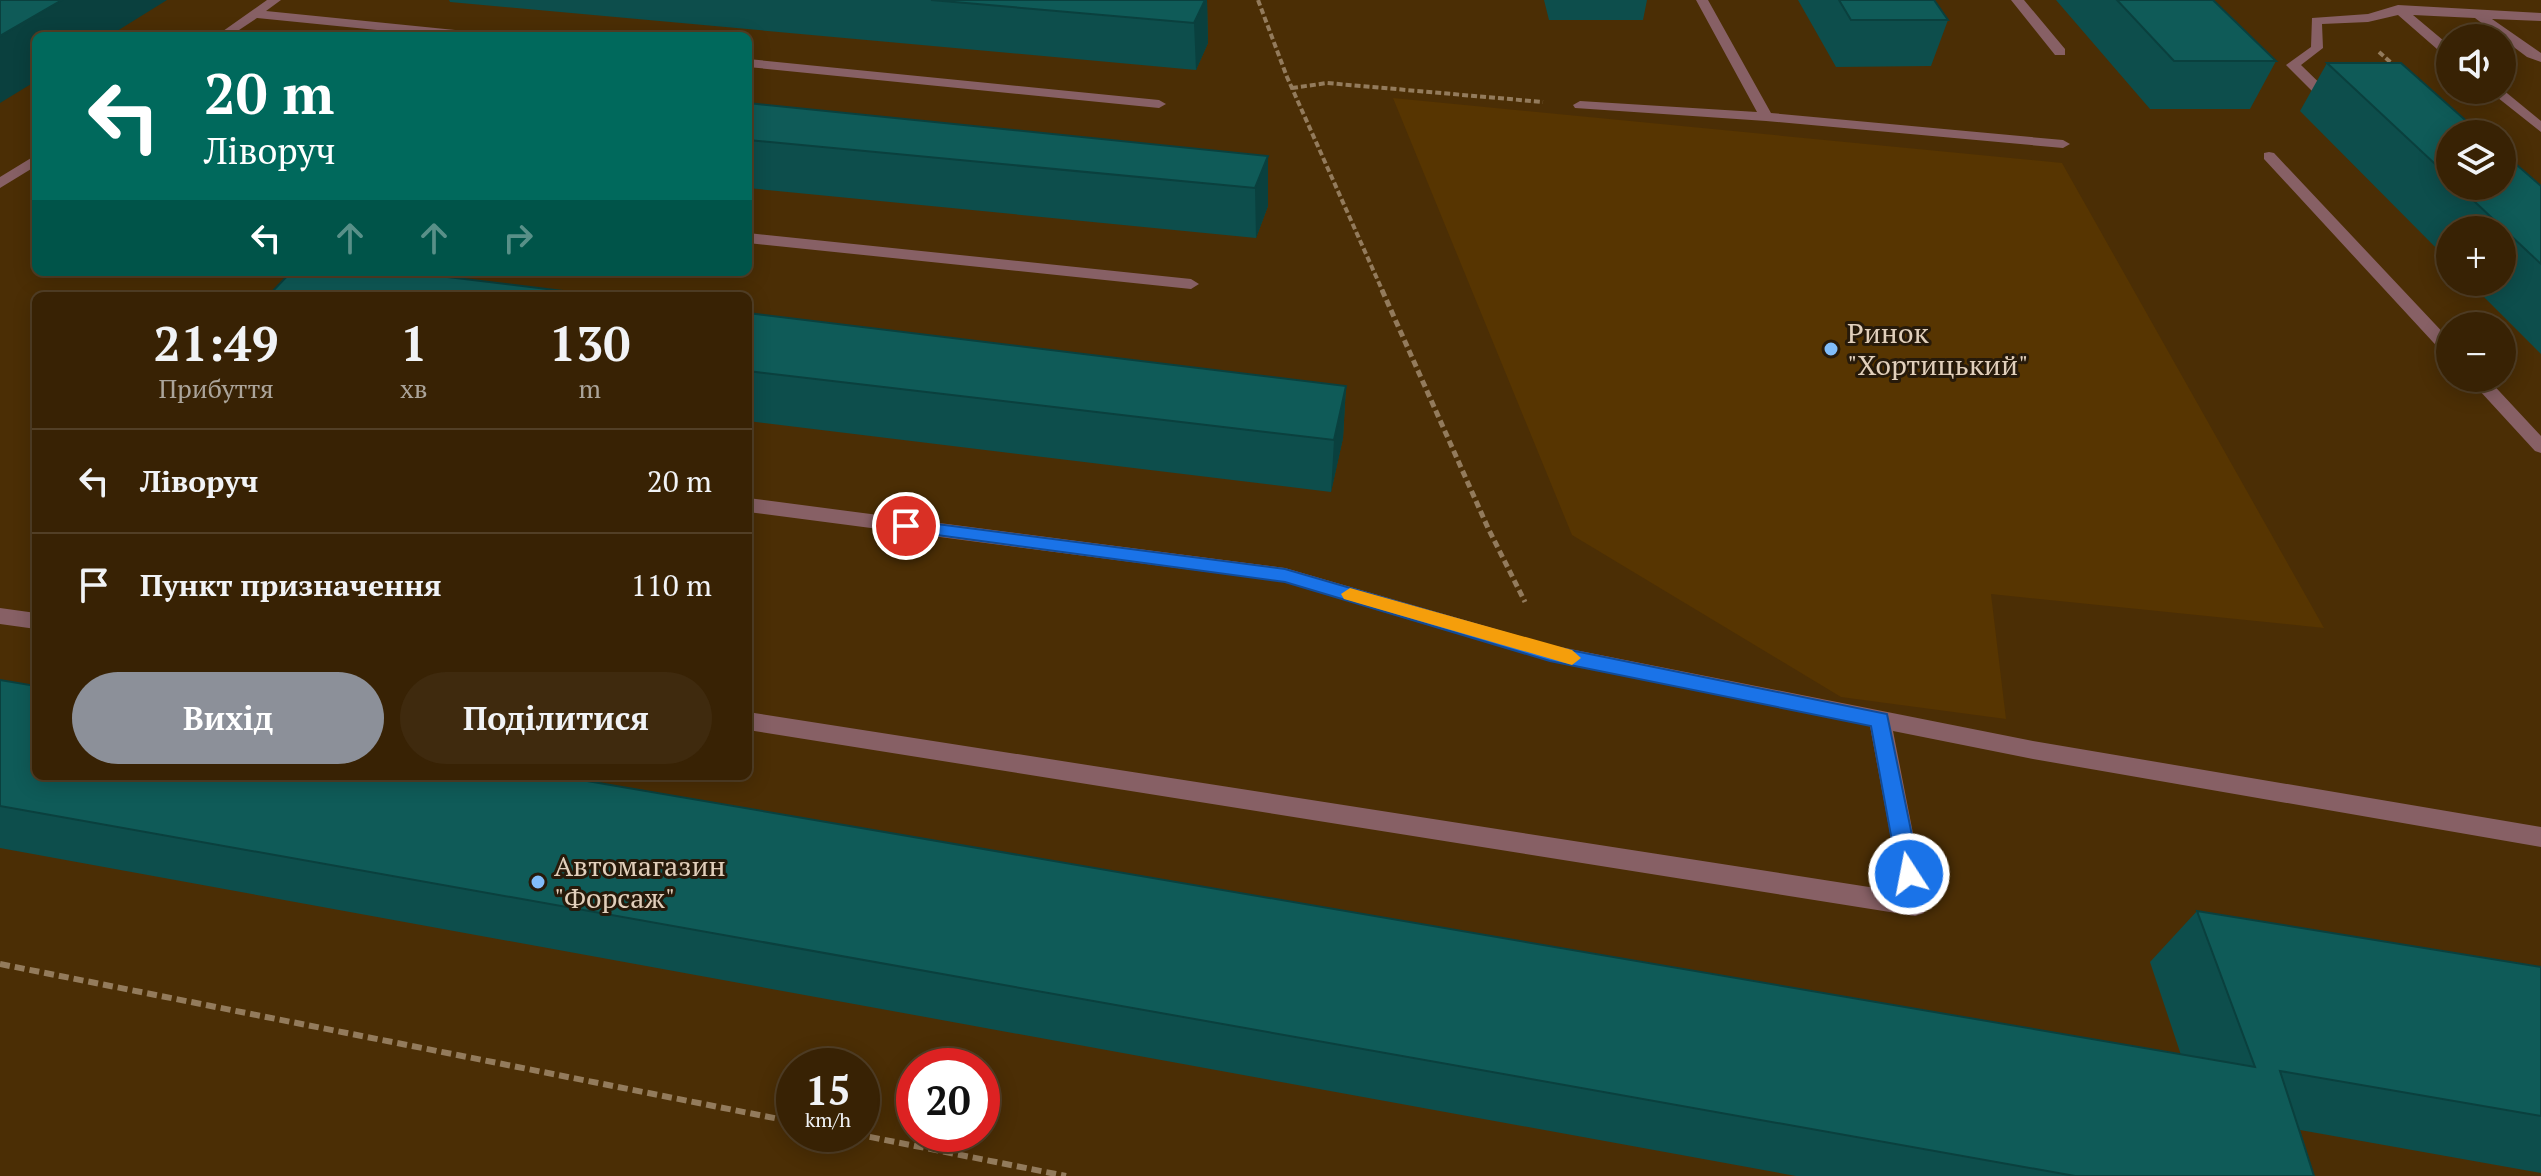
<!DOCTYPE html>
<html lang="uk">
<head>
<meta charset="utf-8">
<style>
	:root { --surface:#382204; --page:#3f2a0e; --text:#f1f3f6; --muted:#aba49a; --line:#523f26; --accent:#8c9099 }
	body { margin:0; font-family:"PT Serif",serif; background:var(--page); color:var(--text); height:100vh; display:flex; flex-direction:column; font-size:30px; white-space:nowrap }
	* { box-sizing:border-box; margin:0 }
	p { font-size:26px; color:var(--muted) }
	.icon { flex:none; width:44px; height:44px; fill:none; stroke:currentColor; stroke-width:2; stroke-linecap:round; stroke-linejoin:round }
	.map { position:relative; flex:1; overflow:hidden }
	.drawer { position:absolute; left:32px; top:292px; width:720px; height:488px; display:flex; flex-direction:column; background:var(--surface); border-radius:12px; box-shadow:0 4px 20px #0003,0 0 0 2px var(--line) }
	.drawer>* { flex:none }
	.banner { position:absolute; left:32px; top:32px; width:720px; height:244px; border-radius:12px; box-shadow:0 4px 20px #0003,0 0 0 2px var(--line); background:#00695c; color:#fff; overflow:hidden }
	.fabs { position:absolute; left:2436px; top:24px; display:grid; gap:16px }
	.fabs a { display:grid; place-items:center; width:80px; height:80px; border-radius:50%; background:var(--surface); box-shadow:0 4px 20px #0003,0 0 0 2px var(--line); font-size:40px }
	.speed { position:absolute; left:776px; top:1048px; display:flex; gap:16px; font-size:40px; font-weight:700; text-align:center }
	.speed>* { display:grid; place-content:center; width:104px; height:104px; border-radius:50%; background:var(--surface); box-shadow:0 4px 20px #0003,0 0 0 2px var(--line); line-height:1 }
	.speed small { font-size:20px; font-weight:400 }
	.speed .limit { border:12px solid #d22; background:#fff; color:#111 }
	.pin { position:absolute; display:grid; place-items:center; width:68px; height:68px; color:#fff; margin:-34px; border:4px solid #fff; border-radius:50%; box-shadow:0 2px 8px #0007 }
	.me { position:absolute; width:88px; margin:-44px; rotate:349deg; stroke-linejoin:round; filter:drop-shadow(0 0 6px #0008) }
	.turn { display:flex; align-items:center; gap:28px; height:168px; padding:0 40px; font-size:36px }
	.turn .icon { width:104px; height:104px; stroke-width:2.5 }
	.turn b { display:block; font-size:56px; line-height:68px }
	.lanes { display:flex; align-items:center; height:76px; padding:0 40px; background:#0003; justify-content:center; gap:40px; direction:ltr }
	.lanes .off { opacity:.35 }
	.eta { display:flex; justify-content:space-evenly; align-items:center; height:136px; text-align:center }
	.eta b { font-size:48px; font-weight:700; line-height:56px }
	.cta { display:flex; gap:16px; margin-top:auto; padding:16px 40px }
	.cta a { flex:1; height:92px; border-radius:48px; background:var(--accent); color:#fff; font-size:32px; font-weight:700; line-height:92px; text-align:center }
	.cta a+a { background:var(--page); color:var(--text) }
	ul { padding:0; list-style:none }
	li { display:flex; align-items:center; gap:24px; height:104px; padding:0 40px; border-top:2px solid var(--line) }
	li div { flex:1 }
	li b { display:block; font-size:30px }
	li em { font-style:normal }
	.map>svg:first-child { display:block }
	.built { fill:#573501 }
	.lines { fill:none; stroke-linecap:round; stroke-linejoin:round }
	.path-far2 { stroke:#937b5c; stroke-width:4; stroke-dasharray:6 3; stroke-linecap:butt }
	.path-far1 { stroke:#937b5c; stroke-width:5; stroke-dasharray:7 4; stroke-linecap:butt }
	.path { stroke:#937b5c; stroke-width:6; stroke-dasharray:10 5; stroke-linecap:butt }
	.minor { fill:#876065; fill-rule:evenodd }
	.wall { fill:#0d4e4c }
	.shaded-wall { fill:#0a403e }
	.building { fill:#0f5b58; stroke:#0a403e; stroke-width:2 }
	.route { fill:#1a73e8; stroke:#114b97; stroke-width:2 }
	.slow { fill:#f59e0b }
	.poi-dot { fill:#81bdfa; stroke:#271a0a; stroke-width:3 }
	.labels { text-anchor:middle; stroke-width:6; stroke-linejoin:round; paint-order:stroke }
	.poi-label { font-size:28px; fill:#e1cfbb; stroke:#271a0a; text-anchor:start }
</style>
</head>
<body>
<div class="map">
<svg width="2541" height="1176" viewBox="0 0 2541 1176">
	<rect width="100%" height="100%" fill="#4b2e05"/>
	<path class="built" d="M1393 98 2062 163 2324 628 1991 594 2006 719 1841 697 1572 535Z"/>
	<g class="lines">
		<path class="path-far2" d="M1258 0 1287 77 1383 292
			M2379 52 2396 67
			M1292 88 1327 83 1543 102"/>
		<path class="path-far1" d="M1382 290 1488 528 1525 602"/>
		<path class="path" d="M0 964 794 1122
			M855 1134 1066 1176"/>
		<path class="minor" d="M267 0H281L266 11 475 32 481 36H437L257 18 230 36H216Z
			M1696 0H1708L1771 113 2063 140 2070 144 2063 148 1766 121 1575 108 1573 105 1580 101 1757 112Z
			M2011 0H2024L2065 49V55H2055Z
			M2398 5 2541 13V21L2492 19 2541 53V62L2527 57 2475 18 2413 15 2450 46V57L2445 56 2398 15 2368 22 2322 24 2323 48 2301 65 2338 101V107H2328L2286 65 2311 47 2312 18 2368 14Z
			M748 59 1159 100 1166 104 1159 108 748 67Z
			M2502 89 2541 121V132L2488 90Z
			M2269 152 2274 153 2450 340V355L2444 354 2264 159V153Z
			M36 155V166L0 188V177Z
			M748 233 1191 279 1199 284 1191 289 748 243Z
			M2468 378H2487L2541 436V453L2535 451Z
			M748 498 1285 568 1550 645 2033 741 2541 827V847L2033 759 1893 731 1927 905 1924 913 1915 916 748 730V712L1901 892 1870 726 1550 661 1285 582 748 512Z
			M0 608 36 613V629L0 624Z"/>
	</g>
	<path class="wall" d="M449 0H1207L1208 43 1196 70 450 2Z
		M1544 0H1647L1643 20H1549Z
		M1798 0H1934L1948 20 1931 66 1836 67Z
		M2056 0H2213L2276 61 2250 109H2150Z
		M2327 63 2450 134V186H2541V354L2469 282H2502V230H2450V262L2300 111Z
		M748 103 1268 156V206L1256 238 748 188Z
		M748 313 1346 386 1343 438 1331 492 748 421Z
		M0 680 2181 1055 2150 962 2197 911 2541 967V1173L2300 1130 2314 1176H1796L0 848Z"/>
	<path class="shaded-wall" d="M62 0H167L109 36H36V81L0 103V36Z
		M1205 0H1207L1208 43 1196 70 1194 23Z
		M1268 156V206L1256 238 1255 188Z
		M1346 386 1343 438 1331 492 1334 440Z"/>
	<path class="building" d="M0 0H62L0 36Z
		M931 0H1205L1194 23Z
		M1839 0H1934L1948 20H1851Z
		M2117 0H2213L2276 61H2174Z
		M2327 63H2401L2481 134H2450V178Z
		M748 103 1268 156 1255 188 748 140Z
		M2502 152 2541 186V264L2458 186H2502Z
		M291 272H406L604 296H268Z
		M748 313 1346 386 1334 440 748 371Z
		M0 680 36 686V776H558L2255 1067 2197 911 2541 967V1116L2280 1071 2314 1176H2075L0 806Z"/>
	<path class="route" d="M906 520 1285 569 1550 646 1887 714 1920 874 1917 880 1909 883 1901 880 1898 874 1871 726 1550 661 1285 582 900 530 897 526 900 521Z"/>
	<path class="slow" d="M1350 588 1572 650 1581 658 1572 665 1344 599 1341 594Z"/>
	<g class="poi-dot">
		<circle cx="1831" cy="349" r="8"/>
		<circle cx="538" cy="882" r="8"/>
	</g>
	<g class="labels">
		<g class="poi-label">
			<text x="1847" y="343">Ринок<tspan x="1847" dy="32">"Хортицький"</tspan></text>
			<text x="554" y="876">Автомагазин<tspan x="554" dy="32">"Форсаж"</tspan></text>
		</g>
	</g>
</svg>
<div class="fabs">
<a><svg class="icon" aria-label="sound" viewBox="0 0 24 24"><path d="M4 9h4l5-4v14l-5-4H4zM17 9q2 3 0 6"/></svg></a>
<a><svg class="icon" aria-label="layers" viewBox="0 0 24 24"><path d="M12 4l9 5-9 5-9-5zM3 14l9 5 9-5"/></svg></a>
<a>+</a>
<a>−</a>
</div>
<div class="speed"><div>15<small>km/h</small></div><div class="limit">20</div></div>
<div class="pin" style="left:906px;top:526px;background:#d93025"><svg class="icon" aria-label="arrive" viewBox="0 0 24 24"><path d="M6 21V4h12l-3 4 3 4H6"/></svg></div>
<svg class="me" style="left:1909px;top:874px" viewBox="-20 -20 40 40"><circle r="17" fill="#1a73e8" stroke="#fff" stroke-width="3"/><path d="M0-11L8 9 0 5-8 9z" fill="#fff"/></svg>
<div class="banner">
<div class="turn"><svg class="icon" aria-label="left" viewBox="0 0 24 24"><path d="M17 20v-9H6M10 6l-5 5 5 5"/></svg><div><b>20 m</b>Ліворуч</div></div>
<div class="lanes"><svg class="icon" aria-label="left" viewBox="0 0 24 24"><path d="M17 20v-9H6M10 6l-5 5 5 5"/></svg><svg class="icon off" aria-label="ahead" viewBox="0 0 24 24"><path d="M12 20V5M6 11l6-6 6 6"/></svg><svg class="icon off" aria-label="ahead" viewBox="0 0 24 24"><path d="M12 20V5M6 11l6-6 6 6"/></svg><svg class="icon off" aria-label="right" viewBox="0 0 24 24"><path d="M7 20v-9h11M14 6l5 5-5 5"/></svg></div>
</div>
<section class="drawer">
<div class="eta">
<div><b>21:49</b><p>Прибуття</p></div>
<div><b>1</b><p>хв</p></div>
<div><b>130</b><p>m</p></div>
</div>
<ul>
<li><svg class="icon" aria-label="left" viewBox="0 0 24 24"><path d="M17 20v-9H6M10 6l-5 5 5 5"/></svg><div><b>Ліворуч</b></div><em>20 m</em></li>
<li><svg class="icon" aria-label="arrive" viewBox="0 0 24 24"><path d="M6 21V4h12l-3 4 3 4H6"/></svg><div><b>Пункт призначення</b></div><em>110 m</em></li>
</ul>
<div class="cta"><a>Вихід</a><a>Поділитися</a></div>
</section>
</div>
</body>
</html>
